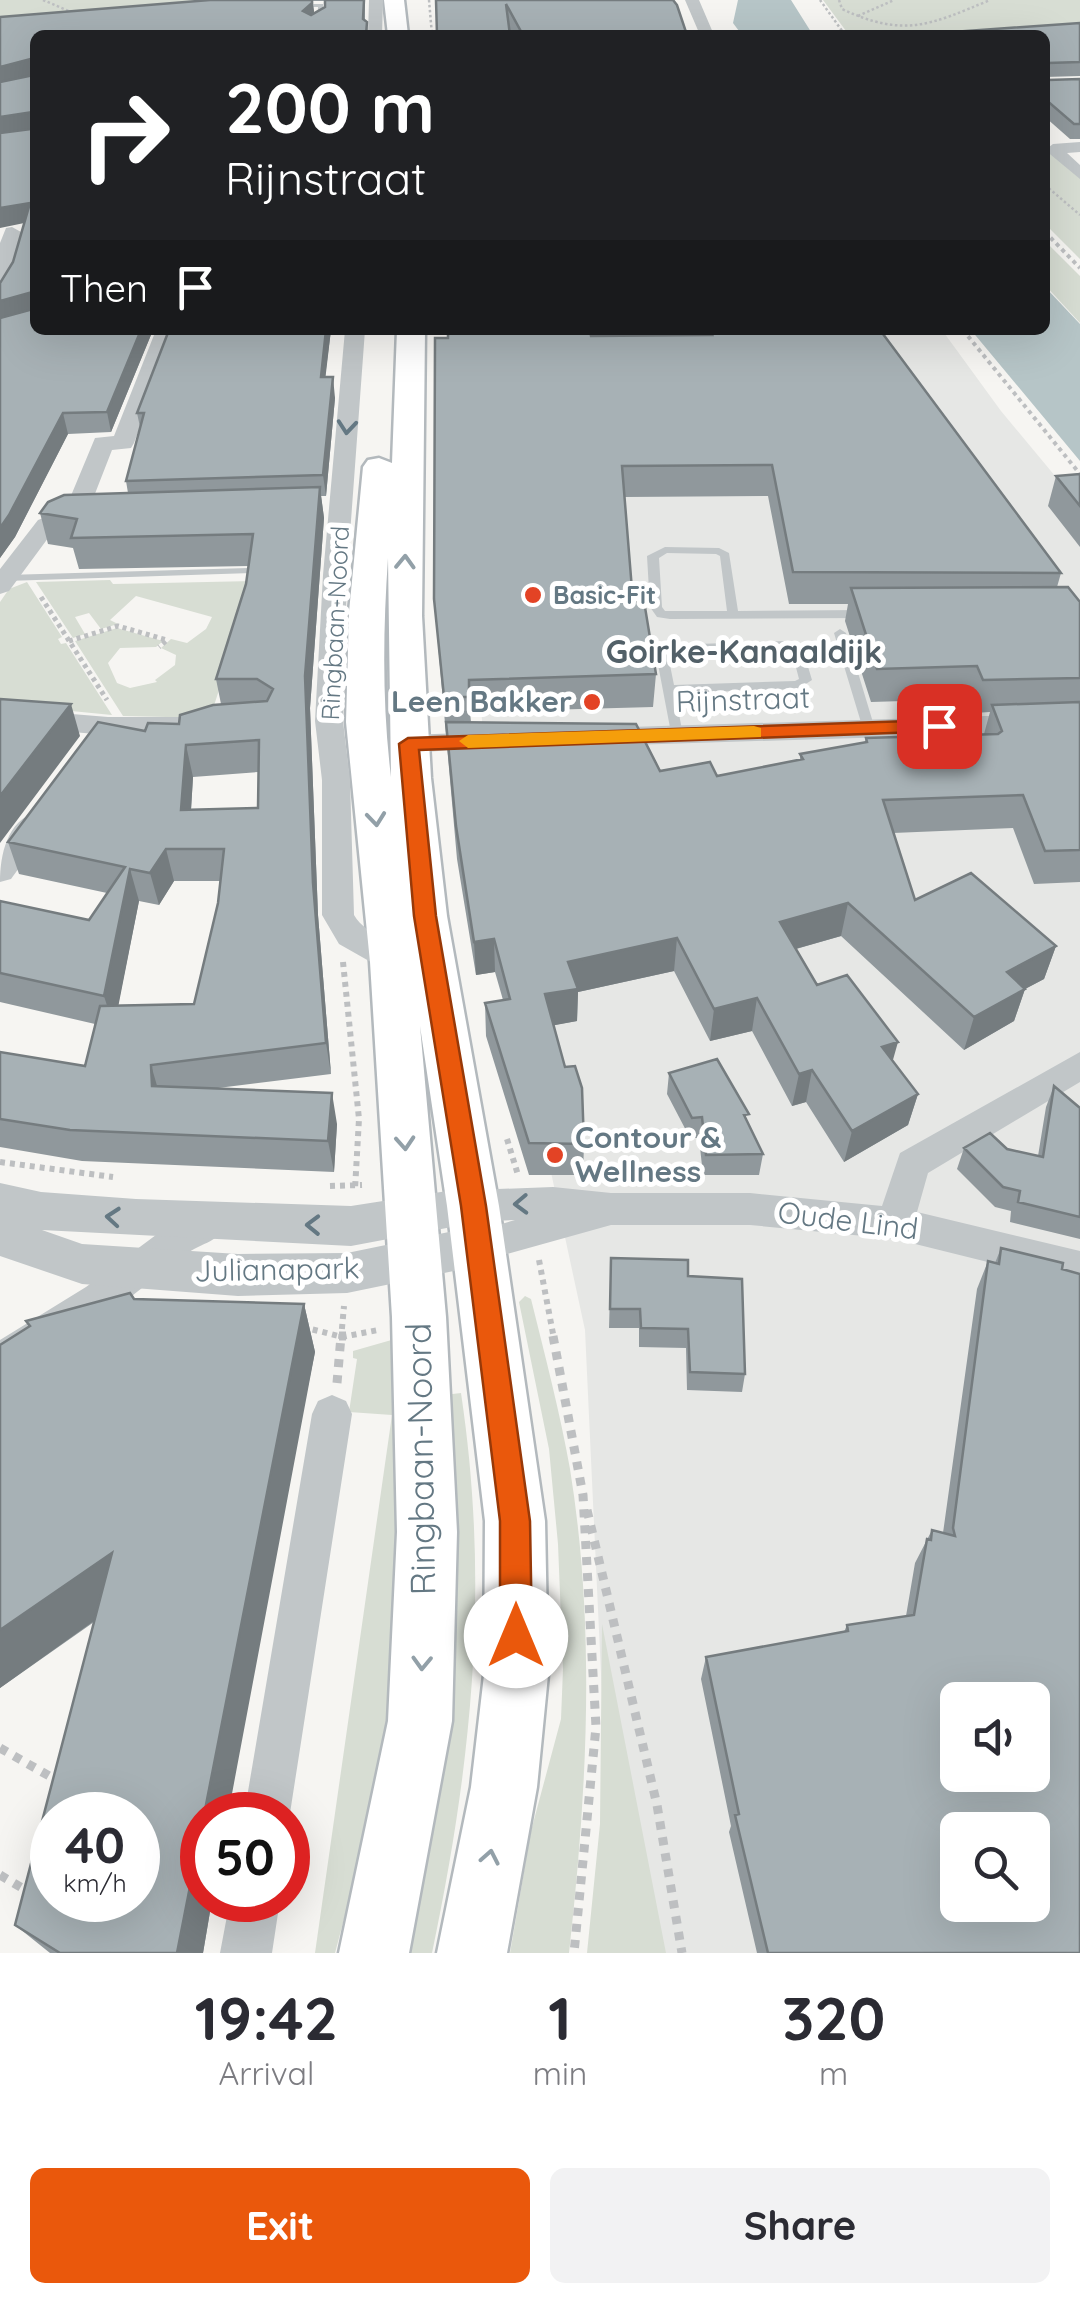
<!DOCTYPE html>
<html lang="en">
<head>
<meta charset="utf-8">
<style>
	:root { --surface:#fff; --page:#f2f2f3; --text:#2b2b33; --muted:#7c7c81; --accent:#ea580c }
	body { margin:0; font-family:Quicksand,sans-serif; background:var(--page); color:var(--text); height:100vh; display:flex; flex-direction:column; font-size:38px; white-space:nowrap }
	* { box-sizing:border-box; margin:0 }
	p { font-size:32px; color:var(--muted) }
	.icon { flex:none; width:55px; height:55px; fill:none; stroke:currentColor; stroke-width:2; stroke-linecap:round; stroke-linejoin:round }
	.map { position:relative; height:1953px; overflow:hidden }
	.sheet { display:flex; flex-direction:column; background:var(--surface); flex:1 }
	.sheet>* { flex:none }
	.hud { position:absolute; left:30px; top:30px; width:1020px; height:305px; border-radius:15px; box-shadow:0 10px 40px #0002; background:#202124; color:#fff; overflow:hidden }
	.tools { position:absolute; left:940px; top:1682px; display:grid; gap:20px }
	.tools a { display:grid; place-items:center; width:110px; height:110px; border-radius:15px; background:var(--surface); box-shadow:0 10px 40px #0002; font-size:50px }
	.speed { position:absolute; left:30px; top:1792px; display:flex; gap:20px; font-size:50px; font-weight:700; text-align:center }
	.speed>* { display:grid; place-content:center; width:130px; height:130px; border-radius:50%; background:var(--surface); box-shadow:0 10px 40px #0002; line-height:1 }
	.speed small { font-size:25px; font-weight:400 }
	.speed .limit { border:15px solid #d22; background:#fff; color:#111 }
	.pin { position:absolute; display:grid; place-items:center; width:85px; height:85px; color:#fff; margin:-42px; border-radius:20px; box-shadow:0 5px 15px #0006 }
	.me { position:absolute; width:110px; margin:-55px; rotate:0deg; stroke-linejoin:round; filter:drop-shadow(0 0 8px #0008) }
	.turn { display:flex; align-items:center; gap:35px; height:210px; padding:0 30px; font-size:45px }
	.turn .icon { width:130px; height:130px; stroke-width:2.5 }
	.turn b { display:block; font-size:70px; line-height:85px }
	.then { display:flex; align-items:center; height:95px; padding:0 30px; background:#0003; gap:20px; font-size:38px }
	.eta { display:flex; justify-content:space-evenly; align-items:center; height:170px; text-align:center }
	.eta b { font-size:60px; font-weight:700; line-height:70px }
	.action { display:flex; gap:20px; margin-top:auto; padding:20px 30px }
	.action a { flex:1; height:115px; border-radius:15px; background:var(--accent); color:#fff; font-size:40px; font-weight:700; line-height:115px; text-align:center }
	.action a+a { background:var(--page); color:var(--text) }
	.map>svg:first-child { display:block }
	.built { fill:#e6e7e5; fill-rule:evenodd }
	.green { fill:#d7ddd3 }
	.water { fill:#b6c5c7 }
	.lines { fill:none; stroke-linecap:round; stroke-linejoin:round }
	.secondary-casing { stroke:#b3b9bd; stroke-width:5 }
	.path-far4 { stroke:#bdbfc1; stroke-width:2.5; stroke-dasharray:2.5 2.5; stroke-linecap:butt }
	.path-far3 { stroke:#bdbfc1; stroke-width:4; stroke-dasharray:4 4; stroke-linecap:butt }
	.path-far2 { stroke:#bdbfc1; stroke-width:5; stroke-dasharray:4 4; stroke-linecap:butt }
	.path-far1 { stroke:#bdbfc1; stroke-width:6; stroke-dasharray:5 5; stroke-linecap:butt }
	.path { stroke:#bdbfc1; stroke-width:9; stroke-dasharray:8 8; stroke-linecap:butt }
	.service { fill:#c1c6c8; fill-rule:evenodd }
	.minor { fill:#c1c6c8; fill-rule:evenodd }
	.tertiary { fill:#c1c6c8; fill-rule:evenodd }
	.secondary { fill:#fff; fill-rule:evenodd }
	.wall { fill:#90989c; fill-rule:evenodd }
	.shaded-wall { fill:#757c7f }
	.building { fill:#a7b1b5; stroke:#757c7f; stroke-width:2.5; fill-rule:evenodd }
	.oneway { stroke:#647883 }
	.oneway2 { stroke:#92a0a8 }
	.route { fill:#ea580c; stroke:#983908; stroke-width:2.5 }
	.slow { fill:#f59e0b }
	.poi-dot { fill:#e34325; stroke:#fff; stroke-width:4 }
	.labels { text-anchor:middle; stroke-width:10; stroke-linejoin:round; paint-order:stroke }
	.far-poi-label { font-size:25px; font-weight:bold; fill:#647883; stroke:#fff; text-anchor:start }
	.far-street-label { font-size:25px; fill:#647883; stroke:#fff }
	.street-label { font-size:30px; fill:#647883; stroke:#fff }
	.poi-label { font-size:30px; font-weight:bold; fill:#647883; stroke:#fff; text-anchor:end }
	.neighbourhood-label { font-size:32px; font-weight:bold; fill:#526068; stroke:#fff }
	.near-street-label { font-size:35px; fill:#647883; stroke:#fff }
</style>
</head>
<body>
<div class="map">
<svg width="1080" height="1953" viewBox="0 0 1080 1953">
	<rect width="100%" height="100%" fill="#f6f5f2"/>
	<path class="built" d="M458 330H942L1001 411 1080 506V1953H614L585 1330 513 996 463 550ZM958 1700H1032V1775H958ZM958 1830H1032V1905H958Z"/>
	<path class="green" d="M0 0H207L212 8 0 22Z
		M823 0H1080V26L943 35H849Z
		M1045 152H1053L1080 176V259L1045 224Z
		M1045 241 1080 276V323L1045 285Z
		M110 580 113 584 254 581 210 718 123 716 75 641 117 628 163 641 156 647 120 648 108 663 117 683 130 688 157 682 155 680 175 665 176 655 161 648 171 639 187 643 206 629 212 617 136 596 110 620 118 624 101 629 89 613 75 617 85 634 73 638 36 582Z
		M27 582 62 637 58 639 61 644 66 643 112 715 0 704V602L9 589Z
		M525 1296 531 1299C545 1356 560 1412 570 1469 596 1630 587 1792 569 1953H510L531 1831 561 1719 563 1669 558 1544 549 1449 519 1302Z
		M395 1339 407 1378 390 1699 365 1840 335 1953H315L392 1415 349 1412 357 1359 353 1358V1351Z
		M461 1393C490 1587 472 1762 432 1953H391L444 1395Z
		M602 1624 666 1953H587L600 1824Z"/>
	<path class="water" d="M738 0H791L813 35H742L733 23Z
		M1045 287 1080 324V461L971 330H1045Z"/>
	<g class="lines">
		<g class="secondary-casing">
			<path id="secondary" d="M384 0H404L408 35H388Z
				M397 330H425L422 616 431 778 447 916 499 1206 545 1521 548 1675 537 1787 507 1953H437L471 1787 484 1675 485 1521 447 1206 420 1026 446 1317 457 1532 452 1721 409 1953H339L388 1721 397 1532 392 1317 370 962 346 722 349 612 363 467 368 460 379 458 392 463ZM388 558 391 777C382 704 383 631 388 558Z"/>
		</g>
		<path class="path-far4" d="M43 0 71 12
			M429 0 432 35
			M820 0 845 35
			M839 0 842 9C904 38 930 25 990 0
			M858 16 894 0
			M1045 185 1080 215"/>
		<path class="path-far3" d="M1045 232 1080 268
			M963 330 1080 474"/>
		<path class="path-far2" d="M41 597 107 700
			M69 641 118 626 167 640 159 647"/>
		<path class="path-far1" d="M343 962 359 1119 355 1189
			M507 1139 518 1175
			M0 1162 113 1177
			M330 1186 362 1185
			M539 1260 554 1339
			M303 1327 342 1337 378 1330
			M341 1339 344 1306"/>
		<path class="path" d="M339 1336H346
			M553 1336 583 1495 596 1727 574 1953
			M337 1383 341 1336
			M587 1510 657 1805 682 1953
			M0 1748 58 1781
			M0 1875 29 1892"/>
		<path class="service" d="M293 4H323V23L315 27 312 25 317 22 318 7H291Z
			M665 547 719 548 729 553 738 611 865 610 871 614 865 618 670 619 657 617 650 607 647 556ZM667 553 716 554 720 556 727 611H665L662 607 659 558Z
			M248 568 252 569V573L6 581 0 578 6 575Z
			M840 629 846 633 875 729 874 732 869 733 863 729 834 633Z
			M787 641 803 650 812 680 798 689 675 693 683 735 677 739 672 738 656 654 668 645ZM785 649 792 652 799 679 795 681 674 685 668 655 671 653Z"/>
		<path class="minor" d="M369 0H383L382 35H368Z
			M685 0H699L714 35H700Z
			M1080 142V152L1067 153 1080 165V179L1045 150 1053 144Z
			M12 227 21 232 10 280 0 286V243L6 228Z
			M156 330H176L134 443 131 448 112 450 89 509 94 514 90 519 63 524 54 530 9 591 0 594V569L38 520 65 510 95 438 114 436Z
			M345 330H365L347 575 343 721 350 780 354 915C367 937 396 940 408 962L403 970 392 974 339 944 322 915V780L315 721 323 575Z
			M0 708 108 717H190L200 720 204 726 200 732 190 735H108L0 726Z
			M1080 713V731L598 746 588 743 584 737 588 731 598 728Z
			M489 732 499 735 503 741 499 747 408 753 398 750 394 744 398 738 408 735Z
			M37 812 47 815 52 822 11 879 0 882C0 855 7 820 37 812Z
			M1080 1052V1082L928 1173 917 1212 1080 1251V1285L895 1239 750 1225H611L478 1262 465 1257 459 1246 465 1235 515 1220 473 1222 460 1217 455 1206 460 1195 473 1190 553 1187 611 1193H750L882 1206 900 1153Z
			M210 1207 223 1212 229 1223C220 1241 202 1243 186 1254 130 1295 65 1356 0 1380V1340L86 1287 164 1229Z
			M332 1395 346 1401 352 1414 288 1826V1815H244L312 1414 318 1401Z
			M230 1900H280L272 1953H220Z"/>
		<path class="tertiary" d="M0 1183 41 1192 136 1199 351 1206 473 1187 489 1192 496 1206 489 1220 351 1246 42 1230 82 1244 238 1254 347 1253 478 1226 494 1232 501 1246 494 1260 478 1266 347 1293 238 1296 82 1284 0 1256Z"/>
		<use href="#secondary" class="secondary"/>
	</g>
	<path class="wall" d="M210 0H365V20L367 22 368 35H35V330H153L111 432 68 434 15 537 0 558V283L13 262 24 223 0 17ZM313 1H325V7L314 13Z
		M436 0H673L687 35H510L509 33Z
		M1080 23V76L1045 77 1048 80 1080 79V139H1070L1045 117V35L966 34V31Z
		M169 330H331L325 377 335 398 326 496H321L324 518 310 708 318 915 331 1074 218 1088 337 1124 334 1172 82 1161 0 1147V1052L85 1066 95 1024 0 1002V901L89 920 107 893 19 874 8 842 145 731 179 724 221 704 216 679 246 584 249 566 79 569 73 548 48 544 40 513 128 493 126 481 140 427 137 413ZM258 772V808L191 810 193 777ZM174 881H220L218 903 194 1004 118 1005 139 901 159 905Z
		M687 330H880L1061 573 1057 587 1080 602V882L1034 884 1013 828 893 833 915 900 1056 946 1044 979 1025 989 1014 1021 964 1050 841 936 796 949 817 985 893 1061 918 1094 908 1125 844 1162 806 1102 792 1106 752 1031 710 1041 674 971 578 992 577 1021 554 1025 584 1144 583 1175H529L486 1036 485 1003 503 1000 495 972 476 975 457 859 434 599 591 336 691 335ZM768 496 789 604H848L845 621 871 702 969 699 974 713 990 712 984 734 866 738 865 742 800 754V760L717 776 660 771 471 722 470 712 653 707 656 674 633 602 625 497Z
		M1080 474V547L1048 506 1056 476Z
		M669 1073 748 1123 763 1154 759 1175H703L699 1138H690L667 1094Z
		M1054 1086 1080 1108V1239L1010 1222 1011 1211 995 1207 957 1169 964 1148 1007 1149 1038 1156 1046 1107Z
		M1001 1248 1062 1269 1080 1953H757L729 1832 731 1826 701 1679 706 1657 844 1632 847 1625 906 1616 915 1563 932 1530 943 1533 977 1289 988 1261 995 1263Z
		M611 1258 688 1276 745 1374 742 1392 687 1390 686 1348 639 1347V1328H609Z
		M134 1299 304 1304 315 1352 202 1900H212L203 1953H50L15 1925 94 1622 0 1688V1345L29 1327 26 1321Z"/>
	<path class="shaded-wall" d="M312 0 314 11 313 20 303 11Z
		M31 59 34 76 0 85V67Z
		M33 112 35 130 0 135V117Z
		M30 203 34 221 0 228V208Z
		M32 292 35 313 0 322V301Z
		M141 330H153L111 432 107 412Z
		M326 330H331L323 398 321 377Z
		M333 377 335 398 326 496 323 475Z
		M63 413 68 434 15 537 0 558V528Z
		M320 487 324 518 310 708 318 915 331 1074 326 1043 313 883 305 676Z
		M71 704 80 736 0 843V796Z
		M186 745 193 777 189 842 181 810Z
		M166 849 174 881 159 905 150 873Z
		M130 869 139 901 114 1028 104 996Z
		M848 903 841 936 774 955 780 922Z
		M677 938 674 971 578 992 577 1021 545 1027V994L568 962Z
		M494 939 495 972 476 975 474 942Z
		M1056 946 1044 979 1025 989 1014 1021 964 1050 974 1017 1007 972Z
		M757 998 752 1031 710 1041 714 1009Z
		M898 1042 889 1074 882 1047Z
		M151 1065 160 1096 152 1086Z
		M812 1070 806 1102 792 1106 799 1074Z
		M332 1093 337 1124 334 1172 328 1141Z
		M918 1094 908 1125 844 1162 852 1131Z
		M304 1304 315 1352 228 1815H204Z
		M112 1553 133 1593 0 1688V1630Z
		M202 1821V1900H212L203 1953H177Z"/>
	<path class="building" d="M210 0H312V3L303 11 311 15 325 7V0H364L363 19 367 22 366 35H35V63L31 59 0 67V17Z
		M436 0H673L677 5 687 35H523L506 4 510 35H437Z
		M1080 23V62L1048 63 1045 74V35H957L970 34 966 31Z
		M35 63V330H141L107 412 63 413 9 515 0 528V318L33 309 32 292 0 301V283L13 262 30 203 0 208V133L32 129 33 112 0 117V82L34 75Z
		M1045 77 1048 80 1080 79V124H1074L1045 99Z
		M169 330H326L321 377H333L323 475 126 481 144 413H137Z
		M448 330H590L591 336 712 335 709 330H880L1061 573 793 572 772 465 622 466 633 602 644 601 656 674 469 680V697H444L434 599 435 338H448Z
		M1080 474V506L1056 476Z
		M320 487 305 676 313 883 326 1043 151 1065 152 1086 332 1093 328 1141 70 1130 0 1119V1052L85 1066 100 1006 194 1004 218 903 224 849H166L150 873 130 869 104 996 0 973V901L89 920 125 867 8 842 98 722 145 731 148 723 179 724 180 715 213 705 267 701 273 689 257 679H216L246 584 253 534 71 538 77 519 40 513 48 502 64 495ZM259 740 258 808 181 810 186 745Z
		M1068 587 1080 602V678L983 680 977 666 877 669 851 588Z
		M0 699 71 704 0 796Z
		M1080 702V850L1045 851 1023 795 883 800 915 900 971 873 1056 946 1007 972 1025 989 974 1017 848 903 780 922 817 985 847 975 898 1042 882 1047 918 1094 852 1131 812 1070 799 1074 757 998 714 1009 677 938 568 962 578 989 545 994 565 1067 575 1066 582 1088 584 1144 529 1143 485 1003 510 999 494 939 474 942 456 826 446 722 636 724 660 771 710 762 717 776 803 759 800 754 867 742 866 738 998 734 1002 731 992 705Z
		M717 1059 749 1114 744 1115 763 1154 706 1155 702 1117 692 1118 669 1073Z
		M1054 1086 1080 1108V1217L1018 1202 1020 1191 1003 1187 964 1148 990 1133 1007 1149 1043 1157Z
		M1001 1248 1063 1263 1062 1269 1080 1274V1953H768L735 1815 739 1814 706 1657 848 1631 847 1625 914 1615 927 1539 931 1540 932 1530 955 1536 953 1528 988 1261 999 1264ZM958 1700H1032V1775H958ZM958 1830H1032V1905H958Z
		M611 1258 688 1260V1276L742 1279 745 1374 690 1372 688 1329 641 1328 640 1309H610Z
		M130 1293 134 1299 304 1304 177 1953H60L15 1925 112 1553 0 1630V1345L30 1326 26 1321ZM52 1815H138V1900H52Z"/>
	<defs><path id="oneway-chevron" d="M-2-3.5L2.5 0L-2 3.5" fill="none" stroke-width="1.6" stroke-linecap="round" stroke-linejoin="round" transform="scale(2.5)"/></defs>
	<g class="oneway">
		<use href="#oneway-chevron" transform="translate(347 427) rotate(95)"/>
		<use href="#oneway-chevron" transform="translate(521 1204) rotate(178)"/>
		<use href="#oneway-chevron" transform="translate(113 1217) rotate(-175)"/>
		<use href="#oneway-chevron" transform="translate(313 1225) rotate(-179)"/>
	</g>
	<g class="oneway2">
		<use href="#oneway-chevron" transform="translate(405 562) rotate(-88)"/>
		<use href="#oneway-chevron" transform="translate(376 819) rotate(84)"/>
		<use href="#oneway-chevron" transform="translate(405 1143) rotate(86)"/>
		<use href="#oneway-chevron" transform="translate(422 1663) rotate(92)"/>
		<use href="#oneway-chevron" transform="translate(490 1857) rotate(-79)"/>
	</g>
	<path class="route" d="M939 720 949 726 946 731 419 750 436 916 486 1206 530 1521 532 1636 527 1648 516 1652 505 1648 500 1636V1521L461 1206 414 916 399 744 408 738Z"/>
	<path class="slow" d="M754 726 761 728V737L468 748 459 741 468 735Z"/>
	<g class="poi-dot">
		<circle cx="533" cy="595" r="10"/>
		<circle cx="592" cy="702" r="10"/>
		<circle cx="555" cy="1155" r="10"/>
	</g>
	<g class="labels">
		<g class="far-poi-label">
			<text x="553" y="604">Basic-Fit</text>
		</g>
		<g class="far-street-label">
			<text transform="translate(335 623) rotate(-87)" y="9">Ringbaan-Noord</text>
		</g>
		<g class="street-label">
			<text transform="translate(743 700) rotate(-2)" y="10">Rijnstraat</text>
			<text transform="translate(848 1221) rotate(7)" y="10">Oude Lind</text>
			<text transform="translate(277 1270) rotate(-1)" y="10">Julianapark</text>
		</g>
		<g class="poi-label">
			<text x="572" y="712">Leen Bakker</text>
			<text x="575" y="1148" text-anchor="start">Contour &amp;<tspan x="575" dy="34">Wellness</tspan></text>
		</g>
		<g class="neighbourhood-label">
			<text x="744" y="663">Goirke-Kanaaldijk</text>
		</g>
		<g class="near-street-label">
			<text transform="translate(421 1459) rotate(-91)" y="12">Ringbaan-Noord</text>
		</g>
	</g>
</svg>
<div class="tools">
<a><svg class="icon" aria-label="sound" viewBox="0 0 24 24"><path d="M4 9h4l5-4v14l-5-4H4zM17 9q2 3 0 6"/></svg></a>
<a><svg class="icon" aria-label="search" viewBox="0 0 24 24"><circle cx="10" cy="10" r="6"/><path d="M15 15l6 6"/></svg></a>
</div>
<div class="speed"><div>40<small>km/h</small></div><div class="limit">50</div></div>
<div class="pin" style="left:939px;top:726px;background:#d93025"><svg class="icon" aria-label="arrive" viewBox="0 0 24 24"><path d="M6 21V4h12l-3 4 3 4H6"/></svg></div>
<svg class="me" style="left:516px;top:1636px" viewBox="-20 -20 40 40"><circle r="19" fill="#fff"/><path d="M0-13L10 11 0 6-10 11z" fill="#ea580c"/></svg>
<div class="hud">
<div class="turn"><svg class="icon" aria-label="right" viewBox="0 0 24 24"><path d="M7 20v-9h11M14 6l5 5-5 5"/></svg><div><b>200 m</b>Rijnstraat</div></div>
<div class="then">Then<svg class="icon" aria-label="arrive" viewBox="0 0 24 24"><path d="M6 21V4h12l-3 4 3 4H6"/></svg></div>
</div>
</div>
<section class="sheet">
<div class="eta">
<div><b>19:42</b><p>Arrival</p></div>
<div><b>1</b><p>min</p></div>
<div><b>320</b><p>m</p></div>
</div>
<div class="action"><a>Exit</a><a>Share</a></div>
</section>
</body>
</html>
